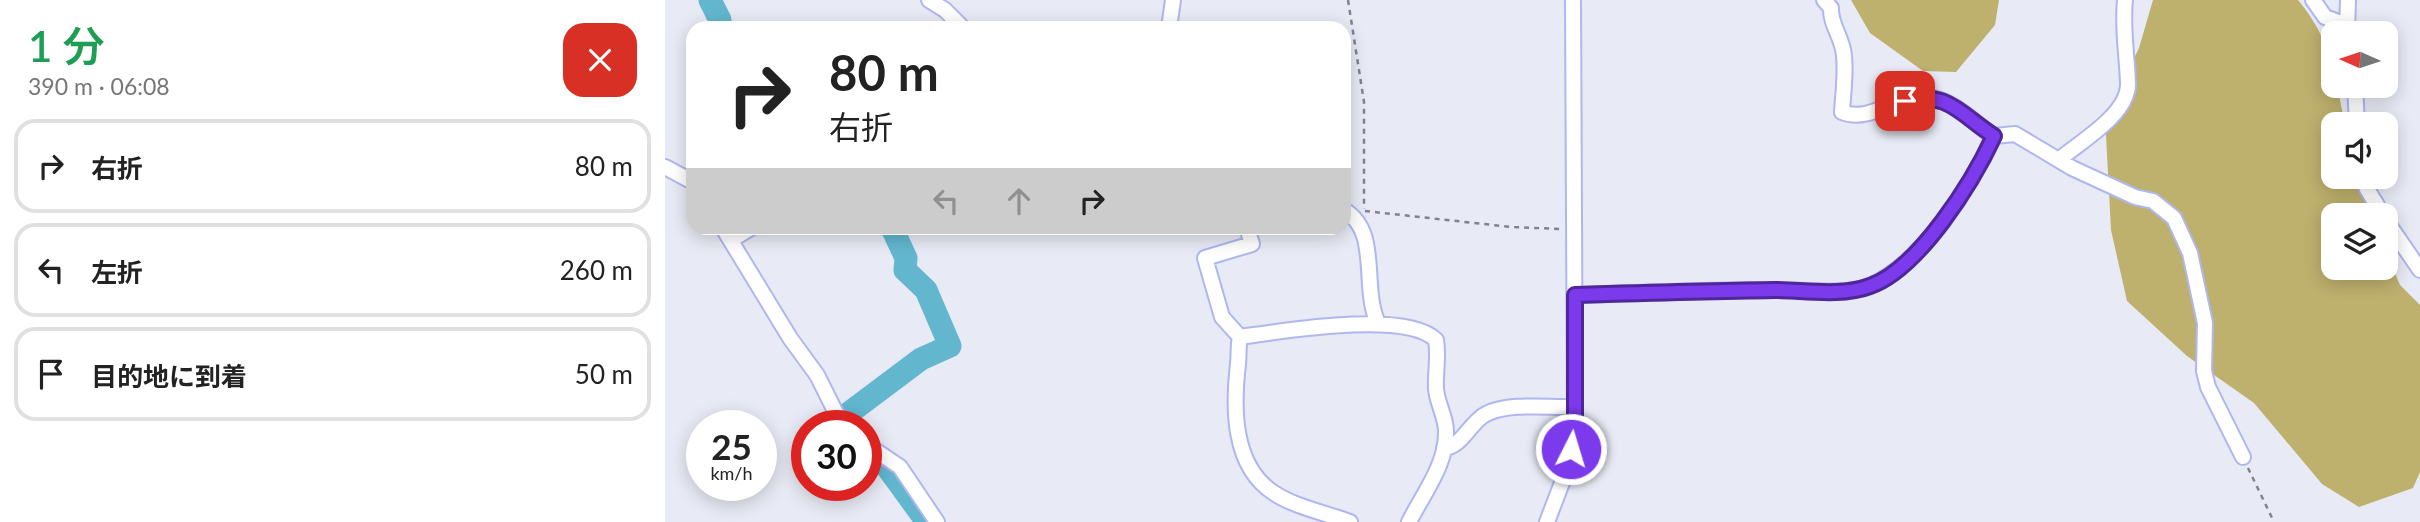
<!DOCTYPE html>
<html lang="ja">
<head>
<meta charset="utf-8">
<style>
	:root { --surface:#fff; --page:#f6f6f6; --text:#222; --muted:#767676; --line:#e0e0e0 }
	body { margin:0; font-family:Lato,"Noto Sans JP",sans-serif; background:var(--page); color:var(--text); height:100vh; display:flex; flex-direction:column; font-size:26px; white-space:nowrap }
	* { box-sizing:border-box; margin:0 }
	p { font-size:23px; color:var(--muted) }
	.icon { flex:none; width:38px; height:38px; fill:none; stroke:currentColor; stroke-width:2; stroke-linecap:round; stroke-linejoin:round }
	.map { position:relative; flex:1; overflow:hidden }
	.drawer { display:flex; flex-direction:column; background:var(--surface); width:665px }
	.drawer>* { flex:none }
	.guide { position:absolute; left:21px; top:21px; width:665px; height:214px; border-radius:21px; box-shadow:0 4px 18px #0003; background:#fff; color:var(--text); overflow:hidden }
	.needle { width:46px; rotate:273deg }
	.controls { position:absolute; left:1656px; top:21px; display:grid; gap:14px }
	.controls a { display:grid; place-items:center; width:77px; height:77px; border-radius:14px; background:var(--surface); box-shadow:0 4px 18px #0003; font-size:35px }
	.speed { position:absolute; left:21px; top:410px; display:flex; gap:14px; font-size:35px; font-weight:700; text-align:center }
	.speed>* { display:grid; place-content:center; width:91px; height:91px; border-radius:50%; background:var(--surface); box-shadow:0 4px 18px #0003; line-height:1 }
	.speed small { font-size:18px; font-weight:400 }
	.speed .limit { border:10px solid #d22; background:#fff; color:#111 }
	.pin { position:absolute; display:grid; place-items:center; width:60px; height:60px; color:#fff; margin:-30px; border-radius:14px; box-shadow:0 4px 10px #0006 }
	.me { position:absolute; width:77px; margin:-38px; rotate:5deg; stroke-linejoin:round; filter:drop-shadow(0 0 5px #0008) }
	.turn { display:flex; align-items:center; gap:24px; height:147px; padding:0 28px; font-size:32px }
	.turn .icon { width:91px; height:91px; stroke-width:2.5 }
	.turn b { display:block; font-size:49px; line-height:60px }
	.lanes { display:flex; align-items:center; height:66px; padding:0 28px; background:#0003; justify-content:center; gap:35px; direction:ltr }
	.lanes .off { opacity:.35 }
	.round { display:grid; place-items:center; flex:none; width:74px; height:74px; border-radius:21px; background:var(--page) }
	.summary { display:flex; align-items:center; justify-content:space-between; height:119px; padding:0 28px }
	h1 { font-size:42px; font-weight:600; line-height:52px; color:#1e9e55 }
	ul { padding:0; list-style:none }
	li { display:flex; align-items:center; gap:21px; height:94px; margin:0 14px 10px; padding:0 14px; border:4px solid var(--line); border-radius:21px }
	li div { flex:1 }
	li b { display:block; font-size:26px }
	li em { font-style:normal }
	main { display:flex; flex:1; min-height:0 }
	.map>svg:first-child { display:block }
	.forest { fill:#beb06d }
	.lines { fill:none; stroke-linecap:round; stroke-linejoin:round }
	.river { stroke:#62b7cf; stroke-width:23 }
	.minor-casing { stroke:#afb7ef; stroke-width:18 }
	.path { stroke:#808292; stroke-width:2.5; stroke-dasharray:5 5; stroke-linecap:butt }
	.minor { stroke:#fff; stroke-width:14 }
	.route-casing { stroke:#51269a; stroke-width:18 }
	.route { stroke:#7c3aed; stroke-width:12 }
</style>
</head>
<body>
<main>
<section class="drawer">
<div class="summary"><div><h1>1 分</h1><p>390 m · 06:08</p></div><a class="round" style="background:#d93025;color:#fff"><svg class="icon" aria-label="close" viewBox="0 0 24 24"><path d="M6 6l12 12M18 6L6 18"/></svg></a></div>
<ul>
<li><svg class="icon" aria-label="right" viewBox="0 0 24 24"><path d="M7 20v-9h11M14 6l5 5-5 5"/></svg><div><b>右折</b></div><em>80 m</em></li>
<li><svg class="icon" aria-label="left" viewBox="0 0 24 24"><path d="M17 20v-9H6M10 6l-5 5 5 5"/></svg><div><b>左折</b></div><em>260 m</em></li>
<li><svg class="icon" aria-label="arrive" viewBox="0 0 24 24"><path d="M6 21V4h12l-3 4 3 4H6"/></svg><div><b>目的地に到着</b></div><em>50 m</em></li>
</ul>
</section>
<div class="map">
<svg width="1755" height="522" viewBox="0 0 1755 522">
	<rect width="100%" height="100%" fill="#e8eaf5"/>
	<path class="forest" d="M1186 0H1334L1330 25 1291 72 1258 71 1205 33Z
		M1488 0H1633C1653 24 1668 53 1668 86H1672L1680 124H1668V177H1690L1706 215H1668V268H1720V250L1735 285 1755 305V472L1748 488 1694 507 1657 484 1589 403 1522 356 1462 301 1446 230 1441 135 1456 85 1474 48Z"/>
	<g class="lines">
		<path class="river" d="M45 0 55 20V28
			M168 425 256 359 285 346 261 290 240 270 241 258 227 228
			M201 453 222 467 262 522"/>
		<g class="minor-casing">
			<path id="minor" d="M264 0 280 10 298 28
				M1159 0 1166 8C1165 25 1178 38 1179 56 1181 74 1178 94 1177 112 1206 124 1233 93 1262 97 1291 101 1306 121 1329 136L1350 134 1407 168 1470 197 1488 201 1509 218 1525 253 1540 323 1539 371 1543 387 1578 457
				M1648 0 1660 17 1681 25
				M504 28 508 0
				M1682 32 1683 0
				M1690 86 1692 124
				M1395 159C1416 141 1464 114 1463 83 1462 54 1457 29 1460 0
				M0 167 28 182
				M1698 177 1702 189 1718 215
				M679 210C716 231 696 288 713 323
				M1720 219 1755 270
				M58 228 125 338 152 375 177 425
				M66 240 86 228
				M910 295C977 293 1045 290 1112 290 1138 290 1184 296 1207 285 1260 260 1305 187 1329 136
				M575 337C618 331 741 310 771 340 774 357 770 372 771 389 772 403 781 417 781 431 782 464 758 494 744 522
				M575 337C573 345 574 354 573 364 568 407 567 466 609 493 630 507 661 513 685 522
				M575 337 557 317 540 258 587 244 582 228
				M201 444 235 467 272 522
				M779 448C797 447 805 422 821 414 845 402 884 408 910 407
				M882 522 903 467 910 430 908 0"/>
		</g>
		<path class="path" d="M683 0 699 102V209
			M700 211 846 227 896 229
			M1583 468 1609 522"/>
		<use href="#minor" class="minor"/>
	</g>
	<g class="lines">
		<g class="route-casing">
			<path id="route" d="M906 449 910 430V295C976 293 1042 291 1109 290 1138 290 1176 297 1205 286 1254 269 1308 181 1329 136 1297 116 1283 90 1240 101"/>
		</g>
		<use href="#route" class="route"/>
	</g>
</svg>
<div class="controls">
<a><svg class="needle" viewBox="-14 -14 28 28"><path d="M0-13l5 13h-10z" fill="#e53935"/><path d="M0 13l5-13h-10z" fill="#767676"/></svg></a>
<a><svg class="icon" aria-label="sound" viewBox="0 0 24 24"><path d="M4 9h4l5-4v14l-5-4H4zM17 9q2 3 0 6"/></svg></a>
<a><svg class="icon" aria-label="layers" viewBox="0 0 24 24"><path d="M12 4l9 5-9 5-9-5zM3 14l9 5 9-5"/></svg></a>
</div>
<div class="speed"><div>25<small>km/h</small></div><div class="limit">30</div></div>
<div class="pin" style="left:1240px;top:101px;background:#d93025"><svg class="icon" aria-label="arrive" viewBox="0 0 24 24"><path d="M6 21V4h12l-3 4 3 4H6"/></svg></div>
<svg class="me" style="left:906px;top:449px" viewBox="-20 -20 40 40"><circle r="17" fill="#7c3aed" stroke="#fff" stroke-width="3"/><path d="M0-11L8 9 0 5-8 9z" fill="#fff"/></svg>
<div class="guide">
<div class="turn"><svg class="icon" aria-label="right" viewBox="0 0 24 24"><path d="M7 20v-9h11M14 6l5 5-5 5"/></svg><div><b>80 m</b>右折</div></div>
<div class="lanes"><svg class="icon off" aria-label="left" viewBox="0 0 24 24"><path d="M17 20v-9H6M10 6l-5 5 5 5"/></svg><svg class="icon off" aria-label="ahead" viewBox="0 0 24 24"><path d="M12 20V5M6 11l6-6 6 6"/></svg><svg class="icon" aria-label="right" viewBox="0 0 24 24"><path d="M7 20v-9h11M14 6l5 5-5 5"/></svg></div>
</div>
</div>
</main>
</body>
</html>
